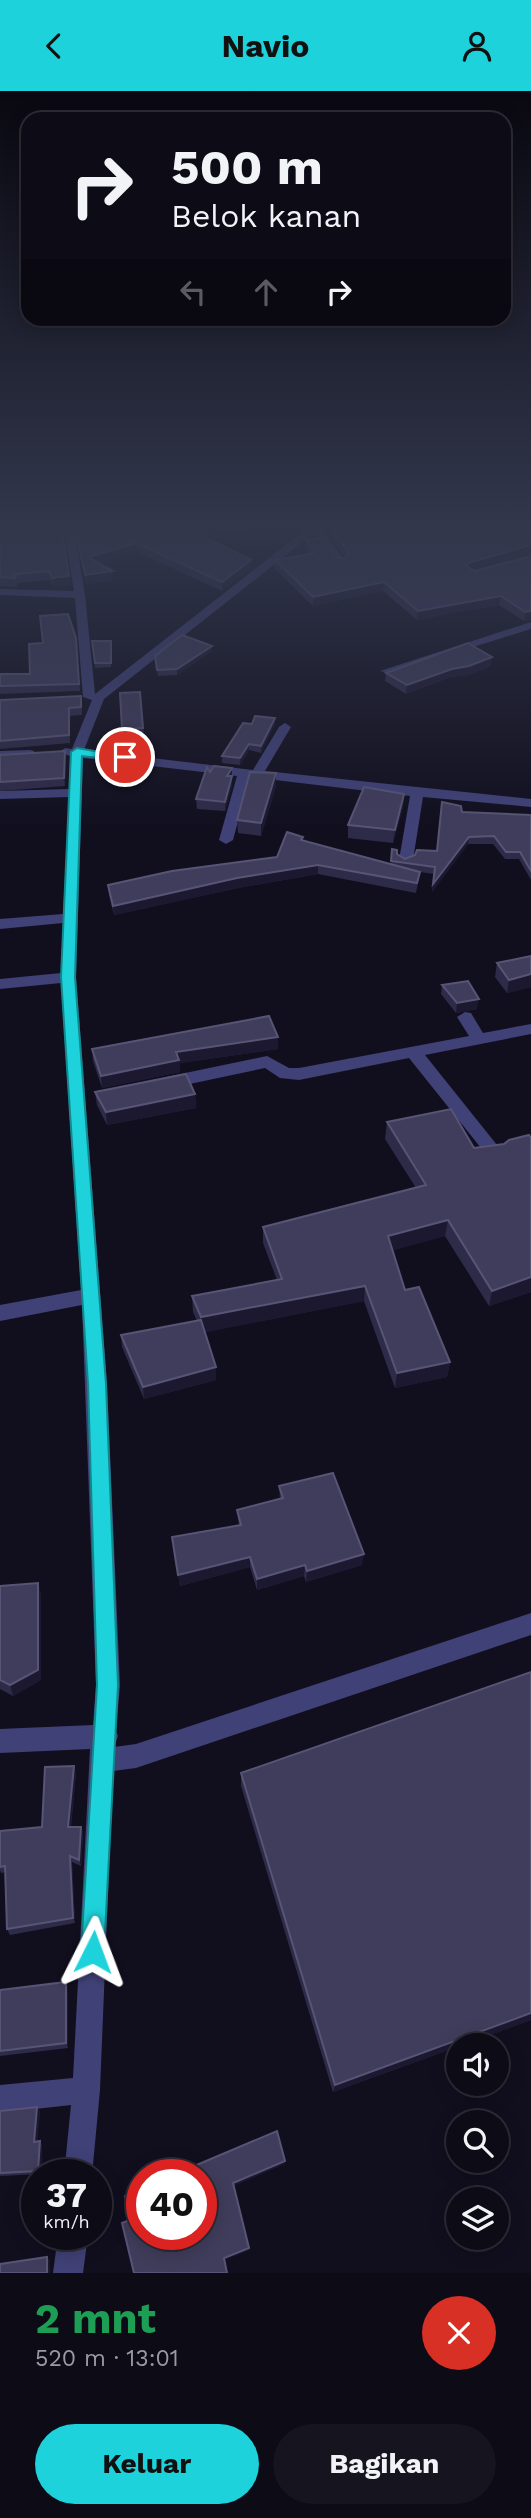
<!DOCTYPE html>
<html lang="id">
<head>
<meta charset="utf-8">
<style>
	:root { --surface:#0d0b16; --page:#16141f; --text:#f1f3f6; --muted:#9a9ba1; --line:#2d2b35; --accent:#1dd2da }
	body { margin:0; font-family:"Work Sans",sans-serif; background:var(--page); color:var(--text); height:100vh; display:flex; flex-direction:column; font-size:26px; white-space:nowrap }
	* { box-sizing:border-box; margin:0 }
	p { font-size:23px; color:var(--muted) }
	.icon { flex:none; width:38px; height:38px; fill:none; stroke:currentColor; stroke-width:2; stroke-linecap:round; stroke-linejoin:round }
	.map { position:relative; height:2182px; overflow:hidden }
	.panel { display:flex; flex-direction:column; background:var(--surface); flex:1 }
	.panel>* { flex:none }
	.top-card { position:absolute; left:21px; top:21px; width:490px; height:214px; border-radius:21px; box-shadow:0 4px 18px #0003,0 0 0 2px var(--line); background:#0d0b16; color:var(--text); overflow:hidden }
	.buttons { position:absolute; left:446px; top:1942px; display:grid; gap:14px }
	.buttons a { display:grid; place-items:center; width:63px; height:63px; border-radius:50%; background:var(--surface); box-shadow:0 4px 18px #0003,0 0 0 2px var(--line); font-size:35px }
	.speed { position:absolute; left:21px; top:2068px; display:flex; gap:14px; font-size:35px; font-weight:700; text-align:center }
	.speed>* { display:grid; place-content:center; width:91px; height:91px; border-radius:50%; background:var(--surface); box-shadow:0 4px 18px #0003,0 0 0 2px var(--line); line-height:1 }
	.speed small { font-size:18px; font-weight:400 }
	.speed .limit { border:10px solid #d22; background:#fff; color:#111 }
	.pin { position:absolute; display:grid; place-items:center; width:60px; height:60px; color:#fff; margin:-30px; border:4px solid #fff; border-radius:50%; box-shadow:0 2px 7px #0007 }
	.me { position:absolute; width:77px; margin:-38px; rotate:3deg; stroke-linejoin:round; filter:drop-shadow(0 0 5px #0008) }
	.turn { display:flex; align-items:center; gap:24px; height:147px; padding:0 35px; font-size:32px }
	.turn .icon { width:91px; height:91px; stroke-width:2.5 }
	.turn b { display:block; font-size:49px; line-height:60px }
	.lanes { display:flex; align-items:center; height:66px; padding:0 35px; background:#0003; justify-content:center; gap:35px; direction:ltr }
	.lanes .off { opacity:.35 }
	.round { display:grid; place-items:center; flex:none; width:74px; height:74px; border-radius:37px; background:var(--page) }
	.overview { display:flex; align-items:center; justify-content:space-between; height:119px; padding:0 35px }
	h1 { font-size:42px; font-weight:700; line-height:52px; color:#1e9e55 }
	.button { display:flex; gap:14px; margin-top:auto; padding:14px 35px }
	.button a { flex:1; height:80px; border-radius:42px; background:var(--accent); color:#111; font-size:28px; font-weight:700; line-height:80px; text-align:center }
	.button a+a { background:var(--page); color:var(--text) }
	header { display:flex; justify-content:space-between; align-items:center; height:91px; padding:0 35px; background:var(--accent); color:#111; font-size:32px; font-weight:700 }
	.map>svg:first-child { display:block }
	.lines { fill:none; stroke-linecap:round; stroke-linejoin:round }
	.minor { fill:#404177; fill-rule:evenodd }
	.wall { fill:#2e2b49 }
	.shaded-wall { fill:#1b1830 }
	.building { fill:#403d5c; stroke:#575475; stroke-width:2 }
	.route { fill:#1dd2da; stroke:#13888e; stroke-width:2 }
</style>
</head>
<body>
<header><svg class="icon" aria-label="back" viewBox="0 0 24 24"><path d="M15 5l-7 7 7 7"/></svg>Navio<svg class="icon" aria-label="person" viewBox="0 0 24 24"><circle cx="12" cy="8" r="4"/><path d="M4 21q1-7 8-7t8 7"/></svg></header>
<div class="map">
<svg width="531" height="2182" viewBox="0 0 531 2182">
	<rect width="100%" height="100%" fill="#110f1e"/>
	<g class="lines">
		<path class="minor" d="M63 432H73L85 504 95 603 314 432H325L321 437 346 471 337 473 314 442 104 608 84 659 253 679 279 636 285 632 291 636 265 680 531 708V716L423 706 413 769 406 773 399 769 410 705 250 686 233 749 226 753 219 749 237 685 83 667 76 886 107 1293 120 1594 116 1640 118 1645 114 1656 136 1653 531 1522V1544L136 1677 113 1680 100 1999 92 2084H64L71 2014 0 2022V1994L73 1987 90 1658 0 1662V1638L93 1634 96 1594 82 1214 0 1230V1214L81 1199 61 892 0 898V888L61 882 63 832 0 838V828L63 823 69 706 0 708V700L69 698 70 665 59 661 65 657 72 658 92 609 83 606 75 507 0 504V498L74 500Z
			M531 531V538L390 582 380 580Z
			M30 659 34 660V666L0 668V660Z
			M465 921 471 922 483 942 531 933V943L425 964 501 1059 504 1063 501 1067H489L409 967 299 989 280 987 265 977 166 998 158 992 166 986 267 965 289 977H299L469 945 457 926Z
			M58 2144H88L83 2182H53Z"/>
	</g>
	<path class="wall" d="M0 432H62H61L70 494 53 496 50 489 17 492V496L0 495Z
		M74 432H110L112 436 123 432H276L205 446 251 478 222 500 137 461 98 472 113 480V489L86 493Z
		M524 432H531V437Z
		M329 434 531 439V463L473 479 475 480 531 465V529L524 530 499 514 417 529 383 500 313 515 275 478V469L309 463 305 458V449L335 466 345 467 328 443Z
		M76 547 80 600 0 603V583H30L43 552Z
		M92 550H111V576L95 577Z
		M212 560 177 584 158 585 155 565Z
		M491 575 468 584 451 586 406 603 385 590 386 582Z
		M140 601 144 646 123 647 120 602Z
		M0 609 82 613V624L70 625V652L0 658Z
		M252 633H275L261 662 249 659 240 674 222 672V665Z
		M0 664 66 668 65 695 0 700Z
		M232 677V694L225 720 197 718 196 708 210 681Z
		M276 682V695L261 745 238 742 237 729Z
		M404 703 403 716 393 752 348 747V734Z
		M462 721 531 724V789L519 768H505L493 753H468L432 801 434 783 420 781 416 802 318 783 238 797 114 824 109 804 108 794 277 766 302 750 391 773 392 758 405 768 437 760Z
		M531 865V896L507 902 495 886 497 872Z
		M442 894 477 918 456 922 441 903Z
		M92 958H278L180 972V981L102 997 93 970Z
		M95 1001 195 1003 196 1017 107 1034 97 1014Z
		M387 1031 474 1057 504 1053 531 1047V1201L489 1215 445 1145 393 1159 405 1199 450 1271 447 1286 395 1297 364 1210 205 1241 216 1276V1289L144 1308 122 1256 121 1244 197 1230 193 1221 192 1205 277 1189 263 1152V1136L416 1097 385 1048Z
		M279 1395 362 1474 306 1491 304 1485 257 1499 250 1476 180 1495 172 1446 239 1435 237 1419 280 1408Z
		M0 1495 41 1503V1589L13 1605 0 1598Z
		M531 1581V1929L333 2001 241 1695V1682Z
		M76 1681 71 1736H81L83 1742 81 1775 72 1771 75 1832 10 1844 7 1838 6 1781 1 1782 0 1779V1740L42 1736Z
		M66 1891 68 1896V1957L0 1965V1899Z
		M0 2020H40L37 2050H40L42 2054 41 2083 0 2085Z"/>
	<path class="shaded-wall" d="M233 432H276L193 449 192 440Z
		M136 452 137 461 89 475 88 466Z
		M531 454 530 462 467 480 466 475 468 472Z
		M251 469V478L222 500V491Z
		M113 480V489L86 493 85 484Z
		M69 485 70 494 53 496 52 487Z
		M384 491 383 500 313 515V506Z
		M501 505 499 514 417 529 418 520Z
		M531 520V529L524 530 525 521Z
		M212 555V560L177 584V578Z
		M492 566 491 575 468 584 451 586 406 603 407 594 452 578Z
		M275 627V633L261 662V655Z
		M249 653V659L240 674V667Z
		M65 660 66 668 65 695 64 687Z
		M232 677V694L225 720 227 685Z
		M276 682V695L261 745V732Z
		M404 703 403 716 393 752 395 739Z
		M469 746 468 753 432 801 433 793Z
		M318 774V783L238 797 114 824 113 815 237 787Z
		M531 883V896L507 902 509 889Z
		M479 908 477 918 456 922 457 912Z
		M278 946V958L180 972V981L102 997 101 985 176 961Z
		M195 1003 196 1017 107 1034 106 1021Z
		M448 1129 445 1145 387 1161 388 1145Z
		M531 1186V1201L489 1215 492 1200Z
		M365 1195 364 1210 202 1242 201 1226Z
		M450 1271 447 1286 395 1297 397 1282Z
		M216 1276V1289L144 1308 143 1296Z
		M364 1463 362 1474 306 1491 307 1480Z
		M250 1466V1476L180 1495 178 1484Z
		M305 1474 304 1485 257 1499V1488Z
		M38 1492 41 1503V1589L13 1605 10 1594Z
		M74 1675 76 1681 70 1742 68 1736Z
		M81 1736 83 1742 81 1775 79 1769Z
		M70 1765 72 1771 75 1832 73 1827Z
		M66 1891 68 1896V1957L66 1952Z
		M531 1922V1929L333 2001 335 1994Z
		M37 2016 40 2020 37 2054 34 2051Z
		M40 2050 42 2054 41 2083 38 2080Z
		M285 2070V2073L234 2095 233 2092Z
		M249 2157 250 2159 224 2169V2167Z
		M47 2166 50 2169V2182H47Z"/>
	<path class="building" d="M0 432H61L69 485 52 487 49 480 16 483 15 487 0 486Z
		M74 432H110L112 436 123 432H233L192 440 251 469 222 491 136 452 88 466 113 480 85 484Z
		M337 432H519L531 439V454L468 472 466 475 475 480 531 465V520L525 521 501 505 418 520 384 491 313 506 275 469 315 462 305 449 321 447 335 466 345 467 348 461 329 434Z
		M68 523 76 547 79 593 0 595V583H30L29 553 43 552 40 525Z
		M182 544 212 555 177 578 157 579 155 565Z
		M92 550H111V572H95Z
		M468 552 492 566 469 575 452 578 407 594 386 582Z
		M140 601 143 637 122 638 120 602Z
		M81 605V616L69 617V644L0 650V609Z
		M255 625 275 627 261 655 249 653 240 667 222 665 243 632 252 633Z
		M65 660 64 687 0 691V664Z
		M214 675 232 677 227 685H232L225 711 196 708 207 676 210 681Z
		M250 681 276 682 261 732 237 729Z
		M364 696 404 703 395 739 348 734Z
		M442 711 461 715 462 721 531 724V780L520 761H506L494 745 469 746 433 793 435 776 391 770 392 758 397 759V763L405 768 415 764 417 759 437 760Z
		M287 741 303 746 301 749 420 781 417 792 318 774 237 787 113 815 108 794 172 780 277 766Z
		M531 865V883L509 889 497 872Z
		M468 890 479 908 457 912 442 894Z
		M269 925 278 946 176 961 179 969 101 985 92 958Z
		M186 983 195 1003 106 1021 95 1001Z
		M451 1018 474 1057 504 1053 509 1049 529 1044 531 1047V1186L492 1200 448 1129 388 1145 405 1199 419 1196 450 1271 397 1282 365 1195 201 1226 192 1205 282 1188 263 1136 426 1094 387 1031Z
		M201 1229 216 1276 143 1296 121 1244Z
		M333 1382 364 1463 307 1480 305 1474 257 1488 250 1466 178 1484 172 1446 241 1434 237 1419 283 1407 279 1395Z
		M38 1492V1579L10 1594 0 1589V1495Z
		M531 1581V1922L335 1994 241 1682Z
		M74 1675 68 1736H81L79 1769 70 1765 73 1827 7 1838 5 1775 0 1776V1740L42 1736 45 1676Z
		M66 1891V1952L0 1960V1899Z
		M37 2016 34 2051 40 2050 38 2080 0 2082V2020Z
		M277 2040 285 2070 233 2092 249 2157 224 2167 227 2182H134L122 2132 130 2129 125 2105 142 2098V2144H201V2084H173Z
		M47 2166V2182H0V2173Z"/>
	<linearGradient id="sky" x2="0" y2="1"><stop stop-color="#090810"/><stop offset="0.59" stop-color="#32374c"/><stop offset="1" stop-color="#32374c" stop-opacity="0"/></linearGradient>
	<rect width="531" height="738" fill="url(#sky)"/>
	<path class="route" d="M77 657 130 666 125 670 82 665 75 886 106 1293 118 1594 104 1861 101 1870 93 1873 84 1870 81 1861 97 1594 88 1293 61 886 71 661Z"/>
</svg>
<div class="buttons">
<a><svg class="icon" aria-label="sound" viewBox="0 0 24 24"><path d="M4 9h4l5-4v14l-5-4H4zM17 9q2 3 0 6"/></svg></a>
<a><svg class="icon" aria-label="search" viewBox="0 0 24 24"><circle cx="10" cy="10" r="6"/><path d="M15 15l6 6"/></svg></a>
<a><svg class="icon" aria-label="layers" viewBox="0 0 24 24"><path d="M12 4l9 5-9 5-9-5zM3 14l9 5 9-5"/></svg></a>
</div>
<div class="speed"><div>37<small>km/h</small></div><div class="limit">40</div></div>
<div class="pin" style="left:125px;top:666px;background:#d93025"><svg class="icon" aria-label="arrive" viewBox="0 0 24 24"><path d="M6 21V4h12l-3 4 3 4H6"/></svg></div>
<svg class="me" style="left:93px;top:1861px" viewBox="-20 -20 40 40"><path d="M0-17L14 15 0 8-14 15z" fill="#1dd2da" stroke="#fff" stroke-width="4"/></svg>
<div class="top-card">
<div class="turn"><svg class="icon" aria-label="right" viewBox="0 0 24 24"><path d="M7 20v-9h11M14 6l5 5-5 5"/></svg><div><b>500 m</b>Belok kanan</div></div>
<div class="lanes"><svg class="icon off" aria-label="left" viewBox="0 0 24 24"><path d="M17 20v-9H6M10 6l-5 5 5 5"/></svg><svg class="icon off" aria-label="ahead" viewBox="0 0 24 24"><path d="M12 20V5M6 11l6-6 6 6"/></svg><svg class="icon" aria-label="right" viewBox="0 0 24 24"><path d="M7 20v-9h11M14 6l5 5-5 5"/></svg></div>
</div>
</div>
<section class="panel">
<div class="overview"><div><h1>2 mnt</h1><p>520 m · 13:01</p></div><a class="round" style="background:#d93025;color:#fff"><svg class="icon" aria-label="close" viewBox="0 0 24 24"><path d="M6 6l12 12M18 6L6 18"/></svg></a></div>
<div class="button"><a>Keluar</a><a>Bagikan</a></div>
</section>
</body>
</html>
